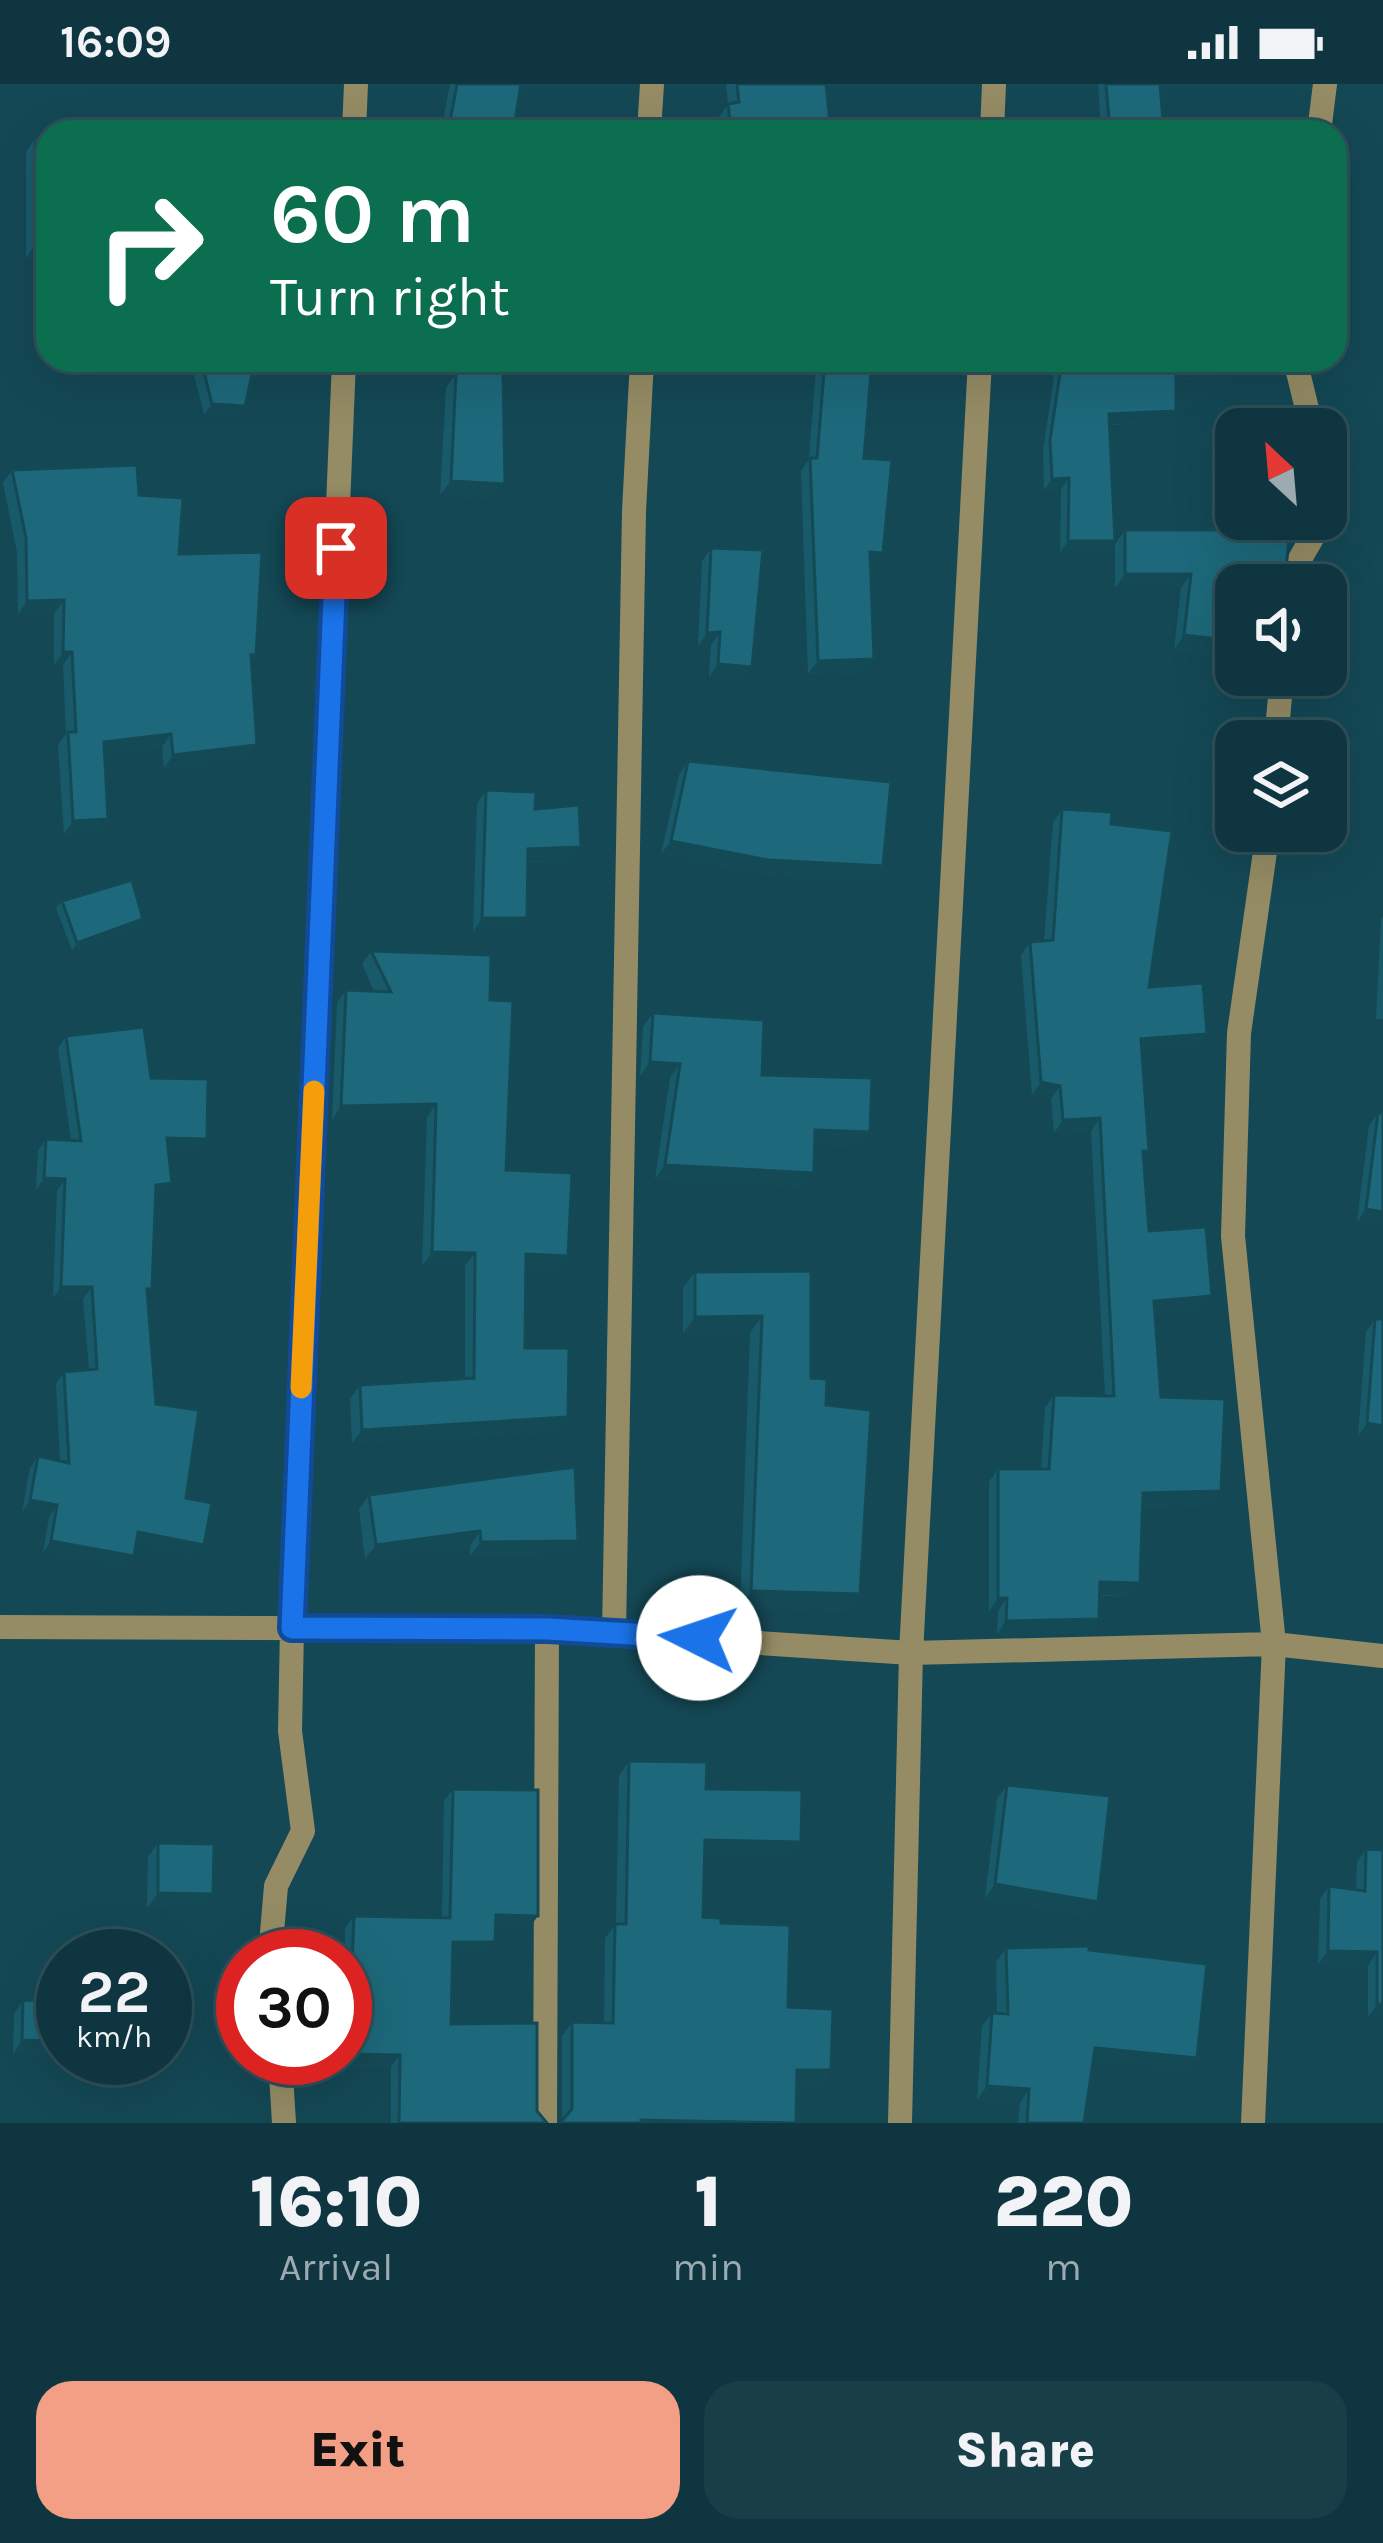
<!DOCTYPE html>
<html lang="en">
<head>
<meta charset="utf-8">
<style>
	:root { --surface:#0f3640; --page:#183e47; --text:#f1f3f6; --muted:#9babb1; --line:#2f5059; --accent:#f39f85 }
	body { margin:0; font-family:Karla,sans-serif; background:var(--page); color:var(--text); height:100vh; display:flex; flex-direction:column; font-size:45px; white-space:nowrap }
	* { box-sizing:border-box; margin:0 }
	p { font-size:39px; color:var(--muted) }
	.icon { flex:none; width:66px; height:66px; fill:none; stroke:currentColor; stroke-width:2; stroke-linecap:round; stroke-linejoin:round }
	.map { position:relative; height:2039px; overflow:hidden }
	.panel { display:flex; flex-direction:column; background:var(--surface); flex:1 }
	.panel>* { flex:none }
	.banner { position:absolute; left:36px; top:36px; width:1311px; height:252px; border-radius:36px; box-shadow:0 12px 48px #0002,0 0 0 3px var(--line); background:#0b6e4f; color:#fff; overflow:hidden }
	.needle { width:78px; rotate:334deg }
	.controls { position:absolute; left:1215px; top:324px; display:grid; gap:24px }
	.controls a { display:grid; place-items:center; width:132px; height:132px; border-radius:24px; background:var(--surface); box-shadow:0 12px 48px #0002,0 0 0 3px var(--line); font-size:60px }
	.speed { position:absolute; left:36px; top:1845px; display:flex; gap:24px; font-size:60px; font-weight:700; text-align:center }
	.speed>* { display:grid; place-content:center; width:156px; height:156px; border-radius:50%; background:var(--surface); box-shadow:0 12px 48px #0002,0 0 0 3px var(--line); line-height:1 }
	.speed small { font-size:30px; font-weight:400 }
	.speed .limit { border:18px solid #d22; background:#fff; color:#111 }
	.pin { position:absolute; display:grid; place-items:center; width:102px; height:102px; color:#fff; margin:-51px; border-radius:24px; box-shadow:0 6px 18px #0006 }
	.me { position:absolute; width:132px; margin:-66px; rotate:274deg; stroke-linejoin:round; filter:drop-shadow(0 0 9px #0008) }
	.turn { display:flex; align-items:center; gap:42px; height:252px; padding:0 36px; font-size:54px }
	.turn .icon { width:156px; height:156px; stroke-width:2.5 }
	.turn b { display:block; font-size:84px; line-height:102px }
	.eta { display:flex; justify-content:space-evenly; align-items:center; height:204px; text-align:center }
	.eta b { font-size:72px; font-weight:800; line-height:84px }
	.primary-button { display:flex; gap:24px; margin-top:auto; padding:24px 36px }
	.primary-button a { flex:1; height:138px; border-radius:36px; background:var(--accent); color:#111; font-size:48px; font-weight:800; line-height:138px; text-align:center }
	.primary-button a+a { background:var(--page); color:var(--text) }
	.status { display:flex; justify-content:space-between; align-items:center; height:84px; padding:0 60px; background:var(--surface); direction:ltr }
	.status svg { height:33px; fill:currentColor }
	.map>svg:first-child { display:block }
	.lines { fill:none; stroke-linecap:round; stroke-linejoin:round }
	.minor { stroke:#958c65; stroke-width:24 }
	.wall { fill:#195a6a }
	.shaded-wall { fill:#144a56 }
	.building { fill:#1d697b; stroke:#144a56; stroke-width:3 }
	.route-casing { stroke:#114b97; stroke-width:30 }
	.route { stroke:#1a73e8; stroke-width:21 }
	.slow { stroke:#f59e0b; stroke-width:21 }
</style>
</head>
<body>
<div class="status"><b>16:09</b><svg viewBox="0 0 49 12"><path d="M0 12V9h3v3zM5 12V6h3v6zM10 12V3h3v9zM15 12V0h3v12zM26 1h20v11H26zM47 4h2v5h-2z"/></svg></div>
<div class="map">
<svg width="1383" height="2039" viewBox="0 0 1383 2039">
	<rect width="100%" height="100%" fill="#144855"/>
	<g class="lines">
		<path class="minor" d="M354 48 356 0
			M649 48 652 0
			M992 48 994 0
			M1319 48 1325 0
			M1295 276 1312 345
			M1326 399 1332 425 1326 431
			M1292 501 1293 487 1323 435
			M1276 657 1282 591
			M0 1543 547 1545 911 1569 1274 1560 1383 1572
			M614 1549 634 427 642 276
			M270 1872 276 1802 303 1747 290 1647 292 1544 344 276
			M280 1974 284 2039
			M545 2039 547 1545
			M900 2039 911 1569 980 276
			M1253 2039 1274 1560 1233 1152 1239 949 1268 747"/>
	</g>
	<path class="wall" d="M450 0H521L514 43 571 48H441Z
		M726 0H826L831 48H719L718 34 728 20Z
		M1098 0H1160L1164 48H1101Z
		M35 54 48 173 26 174V68Z
		M190 276H259L253 295H251L245 322 237 332 204 330Z
		M822 276H872L864 374 874 482H871L865 588 808 590 801 387 809 375 816 284Z
		M1054 276H1219V283L1211 294 1176 295 1169 338 1110 341 1115 457 1107 468H1060L1061 405 1044 406 1043 367 1054 292Z
		M456 289 495 414 440 411 446 304Z
		M12 386 139 411 251 579 248 674 164 684 162 663 104 670 99 748 64 750 58 661 66 650 63 581H54V530H18L17 468 3 399Z
		M1226 403 1236 501 1229 572 1174 566 1181 504H1115V460L1125 446H1215L1216 418Z
		M711 464 743 596 709 593 711 561 698 562 702 477Z
		M688 677 883 782 874 796 758 790 661 770 679 691Z
		M486 706 572 776 528 778 518 848H473L477 720Z
		M1062 725 1111 740 1149 903 1207 950 1198 963 1142 967 1143 1074 1149 1147 1202 1225 1155 1229 1161 1313 1212 1420 1143 1422 1131 1512H1100L1099 1535 1090 1548 997 1550 998 1527H989V1398L998 1385H1041L1045 1324 1054 1311 1105 1312 1091 1047 1054 1049 1051 1015 1032 1011 1021 871 1030 858 1044 856 1053 739Z
		M62 817 143 835 138 843 72 866 56 824Z
		M1383 832V935H1376L1381 835Z
		M371 867 490 916 506 1086 559 1186 526 1184 525 1264 568 1333 558 1347 352 1359 350 1315 360 1301 465 1295V1182H422L427 1033 332 1036 337 919 346 906 374 907 362 880Z
		M653 929 762 991 860 1061 815 1060 804 1103 655 1095 670 994 640 992 643 943Z
		M66 952 151 994 199 1066H168L164 1110 155 1111 147 1211 156 1320 186 1414 196 1473 136 1461 126 1483 43 1469 49 1433 22 1428 30 1384 38 1372 60 1377 56 1300 64 1288 89 1286 83 1215 53 1214 57 1107 36 1106 38 1067 46 1055 71 1056 58 964Z
		M1378 1029H1383V1142L1357 1138 1369 1042Z
		M811 1187V1294L826 1321 860 1510 848 1527 740 1524 750 1249H683V1204L695 1188Z
		M1375 1235H1383V1356L1358 1352 1366 1248Z
		M369 1411 578 1457 568 1471 470 1472V1462L365 1475 359 1425Z
		M629 1677 706 1705 801 1758 791 1772 705 1771 703 1833 721 1839 788 1923 831 1986 821 2001 797 2000 562 2037V1952L572 1938 604 1939 605 1854 616 1840 619 1692Z
		M1007 1701 1088 1832 985 1814 997 1715Z
		M453 1705 529 1844 496 1843 487 1870H453L451 1940 547 2039H391V1983L332 1982V1974H345V1844L354 1832 442 1834 444 1717Z
		M158 1759 213 1810 203 1824H147L148 1773Z
		M1366 1765 1383 1933H1368V1882L1318 1880 1320 1815 1329 1802 1356 1806 1357 1778Z
		M1006 1864 1089 1866 1187 1988 1093 1978 1084 2039H1018L1020 2019 977 2016 982 1942 992 1929H997L996 1878Z
		M23 1916 63 1917 13 1970 14 1930Z"/>
	<path class="shaded-wall" d="M35 160H48V173L26 174Z
		M1219 283 1211 294 1168 295 1176 284Z
		M212 320 245 322 237 332 204 330Z
		M1176 327 1169 338 1101 341 1109 330Z
		M1069 394 1061 405 1044 406 1052 395Z
		M451 397 505 400 495 414 440 411Z
		M1068 457H1115L1107 468H1060Z
		M870 468 883 469 874 482 861 481Z
		M1125 490H1191L1181 504H1115Z
		M1246 497 1290 498 1288 501H1243Z
		M64 516 54 530H18L27 517Z
		M720 548 711 561 698 562 707 549Z
		M1184 551 1236 557V562L1229 572 1174 566Z
		M63 568H72L63 581H54Z
		M874 575 865 588 808 590 818 577Z
		M718 580 752 583 743 596 709 593Z
		M171 650 162 663 95 671 104 658Z
		M257 661 248 674 164 684 173 671Z
		M108 735 99 748 64 750 73 737Z
		M671 757 883 782 874 796 758 790 661 770Z
		M581 763 572 776 518 778 528 765Z
		M482 834H527L518 848H473Z
		M143 835 138 843 72 866 77 859Z
		M1207 950 1198 963 1132 968 1141 955Z
		M650 978 680 980 670 994 640 992Z
		M1041 998 1060 1002 1051 1015 1032 1011Z
		M436 1020 427 1033 332 1036 341 1022Z
		M1100 1034 1091 1047 1054 1049 1063 1036Z
		M815 1046 870 1048 860 1061 805 1060Z
		M167 1054 207 1055 199 1066H159Z
		M665 1081 814 1089 804 1103 655 1095Z
		M44 1094 65 1095 57 1107 36 1106Z
		M172 1099 164 1110 148 1112 156 1101Z
		M1366 1125 1383 1128V1142L1357 1138Z
		M432 1168 475 1169 465 1182H422Z
		M526 1170 568 1172 559 1186 517 1184Z
		M61 1203H92L83 1215 53 1214Z
		M1212 1212 1202 1225 1145 1230 1154 1217Z
		M762 1232 750 1249H683L695 1233Z
		M568 1333 558 1347 352 1359 362 1346Z
		M1367 1339 1383 1342V1356L1358 1352Z
		M1221 1407 1212 1420 1134 1422 1143 1409Z
		M30 1416 57 1421 49 1433 22 1428Z
		M480 1447 470 1462 365 1475 376 1461Z
		M138 1448 204 1461 196 1473 130 1460Z
		M51 1457 134 1472 126 1483 43 1469Z
		M578 1457 568 1471 470 1472 481 1458Z
		M1100 1498 1140 1499 1131 1512 1091 1511Z
		M751 1507 860 1510 848 1527 740 1524Z
		M998 1514H1007L998 1527H989Z
		M1099 1535 1090 1548 997 1550 1006 1537Z
		M705 1756 801 1758 791 1772 695 1771Z
		M995 1800 1098 1818 1088 1832 985 1814Z
		M158 1809 213 1810 203 1824H147Z
		M496 1831 538 1832 529 1844 488 1843Z
		M453 1858H495L487 1870H445Z
		M1328 1867 1377 1868 1368 1882 1318 1880Z
		M1377 1920H1383V1933H1368Z
		M22 1956 63 1957V1971L13 1970Z
		M1095 1964 1197 1974 1187 1988 1085 1978Z
		M345 1970 400 1971 391 1983 332 1982 338 1974H345Z
		M67 1974H153L149 1979 64 1978Z
		M797 1986H831L821 2001 787 2000Z
		M987 2002 1029 2005 1020 2019 977 2016Z"/>
	<path class="building" d="M457 0H521L514 43 571 48H448Z
		M737 0H826L831 48H731L728 20 739 18Z
		M1106 0H1160L1164 48H1110Z
		M35 54H48V160H35Z
		M201 276H259L261 284 253 286 245 322 212 320Z
		M825 276H872L864 374 892 376 883 469 870 468 874 575 818 577 810 374H817Z
		M1062 276H1219V283L1176 284V327L1109 330 1115 457H1068L1069 394 1052 395 1050 356Z
		M503 287 505 400 451 397 456 289Z
		M137 381 139 411 183 414 179 470 262 468 256 571H251L257 661 173 671 171 650 104 658 108 735 73 737 68 648H76L72 568H63L64 516 27 517 26 454 12 386Z
		M1226 403 1236 404V435H1291L1286 485 1290 498 1246 497V501H1236V557L1184 551 1191 490H1125V446H1225Z
		M711 464 763 466 752 583 718 580 720 548 707 549Z
		M688 677 891 698 883 782 768 776 671 757Z
		M486 706 536 708 535 725 579 721 581 763 528 765 527 834H482Z
		M1062 725 1112 728 1111 740 1172 747 1149 903 1203 899 1207 950 1141 955 1149 1067H1143L1149 1147 1206 1143 1212 1212 1154 1217 1161 1313 1225 1315 1221 1407 1143 1409 1140 1499 1100 1498 1099 1535 1006 1537 1007 1514H998V1385H1049L1054 1311 1114 1312 1100 1034 1063 1036 1060 1002 1041 998 1030 858 1053 856Z
		M132 796 143 835 77 859 62 817Z
		M371 867 491 871 490 916 513 917 506 1086 572 1089 568 1172 526 1170 525 1264H569L568 1333 362 1346 360 1301 474 1294 475 1169 432 1168 436 1020 341 1022 346 906 391 908Z
		M653 929 764 936 762 991 872 994 870 1048 815 1046 814 1089 665 1081 680 980 650 978Z
		M144 943 151 994 208 995 207 1055 167 1054 172 1099 156 1101 152 1205H147L156 1320 199 1326 186 1414 212 1419 204 1461 138 1448 134 1472 51 1457 57 1421 30 1416 38 1372 69 1379 64 1288 97 1285 92 1203H61L65 1095 44 1094 46 1055 81 1057 66 952Z
		M1378 1029H1383V1128L1366 1125Z
		M811 1187V1294L827 1295 826 1321 871 1326 860 1510 751 1507 762 1232 695 1233V1188Z
		M1375 1235H1383V1342L1367 1339Z
		M575 1383 578 1457 481 1458 480 1447 376 1461 369 1411Z
		M629 1677 707 1678 706 1705 802 1706 801 1758 705 1756 703 1833 721 1834V1839L790 1841 788 1923 833 1925 831 1986H797L796 2039 641 2036V2039H560L572 2025V1938L613 1939 615 1840H626Z
		M1007 1701 1110 1712 1098 1818 995 1800Z
		M453 1705 538 1706V1832L496 1831 495 1858H453L451 1940 537 1939V2027L547 2039H399L400 1971 345 1970V1903H351L354 1832 450 1834Z
		M158 1759 214 1760 213 1810 158 1809Z
		M1366 1765 1383 1766V1920H1377V1868L1328 1867 1329 1802 1365 1807Z
		M1090 1862 1089 1866 1207 1880 1197 1974 1095 1964 1084 2039H1027L1029 2005 987 2002 992 1929 1008 1930 1006 1864Z
		M23 1916 63 1917V1957L22 1956Z"/>
	<g class="lines">
		<g class="route-casing">
			<path id="route" d="M336 464 292 1544 548 1545 699 1554"/>
		</g>
		<use href="#route" class="route"/>
		<path class="slow" d="M301 1304 314 1007"/>
	</g>
</svg>
<div class="controls">
<a><svg class="needle" viewBox="-14 -14 28 28"><path d="M0-13l5 13h-10z" fill="#e53935"/><path d="M0 13l5-13h-10z" fill="#9babb1"/></svg></a>
<a><svg class="icon" aria-label="sound" viewBox="0 0 24 24"><path d="M4 9h4l5-4v14l-5-4H4zM17 9q2 3 0 6"/></svg></a>
<a><svg class="icon" aria-label="layers" viewBox="0 0 24 24"><path d="M12 4l9 5-9 5-9-5zM3 14l9 5 9-5"/></svg></a>
</div>
<div class="speed"><div>22<small>km/h</small></div><div class="limit">30</div></div>
<div class="pin" style="left:336px;top:464px;background:#d93025"><svg class="icon" aria-label="arrive" viewBox="0 0 24 24"><path d="M6 21V4h12l-3 4 3 4H6"/></svg></div>
<svg class="me" style="left:699px;top:1554px" viewBox="-20 -20 40 40"><circle r="19" fill="#fff"/><path d="M0-13L10 11 0 6-10 11z" fill="#1a73e8"/></svg>
<div class="banner">
<div class="turn"><svg class="icon" aria-label="right" viewBox="0 0 24 24"><path d="M7 20v-9h11M14 6l5 5-5 5"/></svg><div><b>60 m</b>Turn right</div></div>
</div>
</div>
<section class="panel">
<div class="eta">
<div><b>16:10</b><p>Arrival</p></div>
<div><b>1</b><p>min</p></div>
<div><b>220</b><p>m</p></div>
</div>
<div class="primary-button"><a>Exit</a><a>Share</a></div>
</section>
</body>
</html>
